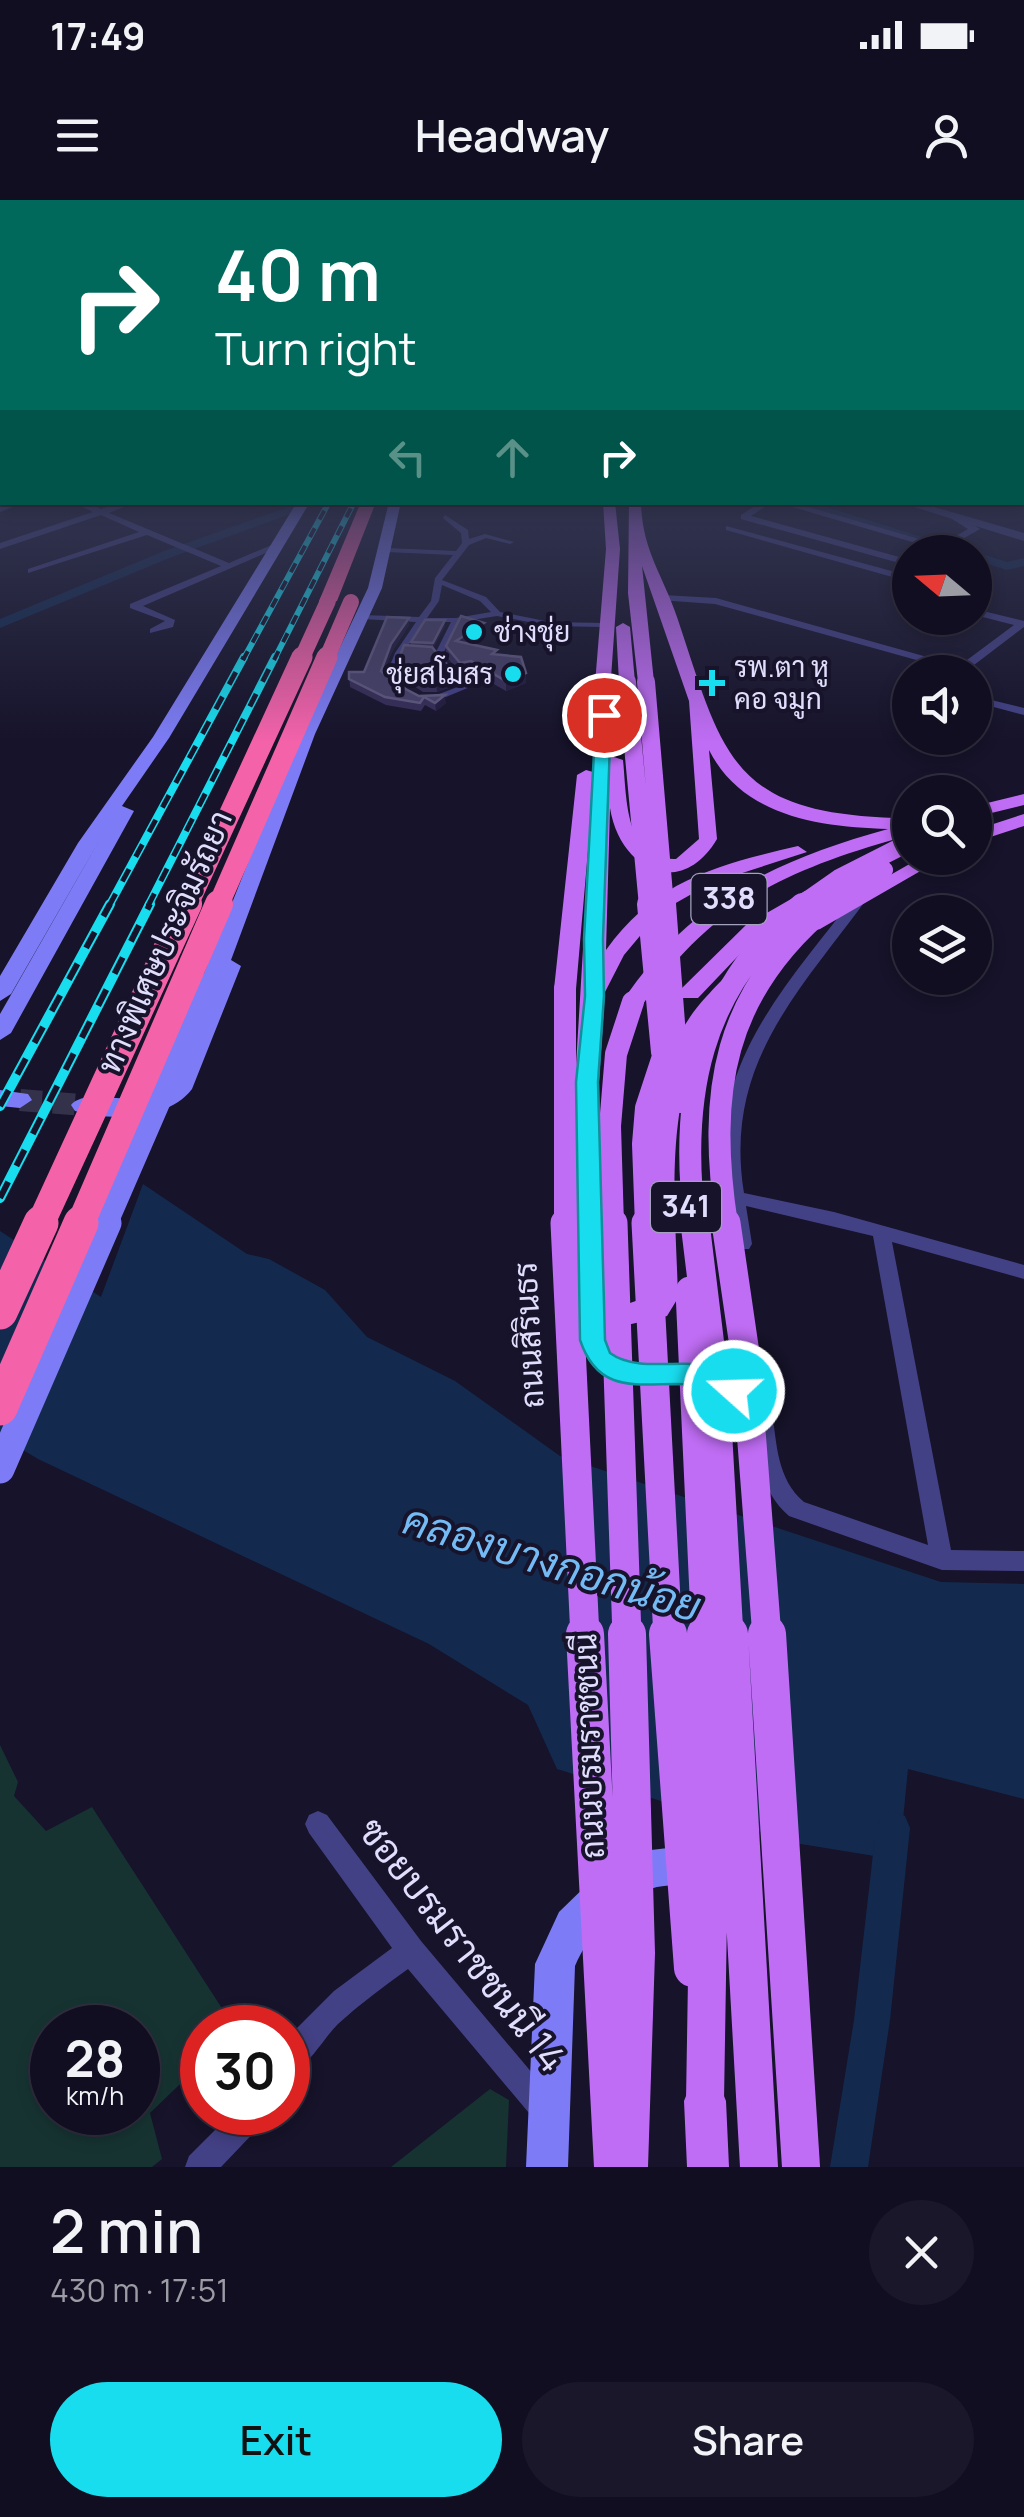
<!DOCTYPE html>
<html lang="en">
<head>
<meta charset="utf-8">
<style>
	:root { --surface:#100e20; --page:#191729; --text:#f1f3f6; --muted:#9c9ca5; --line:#302e3e; --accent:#18ddef }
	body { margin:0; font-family:Manrope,Sarabun,sans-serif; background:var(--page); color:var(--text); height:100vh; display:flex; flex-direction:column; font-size:38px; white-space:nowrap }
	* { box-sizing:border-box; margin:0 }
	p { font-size:32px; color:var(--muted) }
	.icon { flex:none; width:55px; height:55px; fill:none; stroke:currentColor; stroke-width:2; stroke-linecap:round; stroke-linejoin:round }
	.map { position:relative; height:1967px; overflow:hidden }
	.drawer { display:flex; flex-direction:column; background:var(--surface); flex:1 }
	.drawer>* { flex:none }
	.top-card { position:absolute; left:0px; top:0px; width:1025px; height:305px; box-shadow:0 5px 15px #0003,0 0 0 2px var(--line); background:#00695c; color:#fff; overflow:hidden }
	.needle { width:65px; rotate:289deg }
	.buttons { position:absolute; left:892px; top:335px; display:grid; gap:20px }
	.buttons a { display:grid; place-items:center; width:100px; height:100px; border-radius:50%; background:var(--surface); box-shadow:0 5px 15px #0003,0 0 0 2px var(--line); font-size:50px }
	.speed { position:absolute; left:30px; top:1805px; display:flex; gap:20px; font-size:50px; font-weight:700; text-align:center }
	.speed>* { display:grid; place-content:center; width:130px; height:130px; border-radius:50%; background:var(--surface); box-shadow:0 5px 15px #0003,0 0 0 2px var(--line); line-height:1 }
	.speed small { font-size:25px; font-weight:400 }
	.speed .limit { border:15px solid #d22; background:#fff; color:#111 }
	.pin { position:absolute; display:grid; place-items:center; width:85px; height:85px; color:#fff; margin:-42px; border:5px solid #fff; border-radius:50%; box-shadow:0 2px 10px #0007 }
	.me { position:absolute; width:110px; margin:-55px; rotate:290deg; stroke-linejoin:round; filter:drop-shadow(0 0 8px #0008) }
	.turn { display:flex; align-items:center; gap:35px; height:210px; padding:0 50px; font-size:45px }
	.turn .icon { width:130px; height:130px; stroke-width:2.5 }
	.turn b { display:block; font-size:70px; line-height:85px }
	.lanes { display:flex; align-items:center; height:95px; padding:0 50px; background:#0003; justify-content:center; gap:50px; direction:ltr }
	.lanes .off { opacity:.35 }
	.round { display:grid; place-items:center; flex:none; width:105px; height:105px; border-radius:52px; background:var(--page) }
	.headline { display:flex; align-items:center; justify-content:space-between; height:170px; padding:0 50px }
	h1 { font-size:60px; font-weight:600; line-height:75px }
	.primary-button { display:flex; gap:20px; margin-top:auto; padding:20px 50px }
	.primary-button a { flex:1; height:115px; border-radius:60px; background:var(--accent); color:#111; font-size:40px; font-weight:600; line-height:115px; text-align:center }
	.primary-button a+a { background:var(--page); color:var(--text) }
	.status { display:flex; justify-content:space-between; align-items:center; height:70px; padding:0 50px; background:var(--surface); direction:ltr }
	.status svg { height:28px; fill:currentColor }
	header { display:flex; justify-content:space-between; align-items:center; height:130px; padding:0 50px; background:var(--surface); font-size:45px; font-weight:600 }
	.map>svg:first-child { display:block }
	.green { fill:#163332; fill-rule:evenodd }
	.water { fill:#132a4e }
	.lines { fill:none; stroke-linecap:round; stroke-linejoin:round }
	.canal { fill:#132a4e; fill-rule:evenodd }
	.secondary-tunnel { stroke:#34314a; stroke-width:22; stroke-dasharray:22 11; stroke-linecap:butt }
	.pedestrian { fill:#434185; fill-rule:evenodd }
	.minor { fill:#434185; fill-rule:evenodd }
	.tertiary { fill:#434185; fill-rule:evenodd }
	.secondary { fill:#7d7cf6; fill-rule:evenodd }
	.primary { fill:#c06df5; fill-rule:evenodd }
	.motorway { fill:#f462aa; fill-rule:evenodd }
	.rail-far2-casing { stroke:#18ddef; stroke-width:6 }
	.rail-far1-casing { stroke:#18ddef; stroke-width:8 }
	.rail-casing { stroke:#18ddef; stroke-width:10 }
	.rail-far2 { stroke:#16132a; stroke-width:4; stroke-dasharray:10; stroke-linecap:butt }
	.rail-far1 { stroke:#16132a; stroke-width:5; stroke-dasharray:14; stroke-linecap:butt }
	.rail { stroke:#16132a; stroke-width:6; stroke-dasharray:18; stroke-linecap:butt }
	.secondary-bridge-far1 { stroke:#7d7cf6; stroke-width:22 }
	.secondary-bridge { stroke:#7d7cf6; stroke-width:29 }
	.primary-bridge-far3 { stroke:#c06df5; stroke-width:18 }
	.primary-bridge-far2 { stroke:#c06df5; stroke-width:22 }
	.primary-bridge-far1 { stroke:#c06df5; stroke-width:29 }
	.primary-bridge { stroke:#c06df5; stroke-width:38 }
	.motorway-bridge-far3 { stroke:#f462aa; stroke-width:16 }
	.motorway-bridge-far2 { stroke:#f462aa; stroke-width:21 }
	.motorway-bridge-far1 { stroke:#f462aa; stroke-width:28 }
	.motorway-bridge { stroke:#f462aa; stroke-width:35 }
	.wall { fill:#352d57 }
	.shaded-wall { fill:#211b3d }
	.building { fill:#474068; stroke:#605980; stroke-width:2.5 }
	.route { fill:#18ddef; stroke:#10909b; stroke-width:2.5 }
	.poi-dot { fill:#18ddef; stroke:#16132a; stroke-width:4 }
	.labels { text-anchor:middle; stroke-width:8; stroke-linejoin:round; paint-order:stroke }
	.far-poi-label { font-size:28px; fill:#e1defd; stroke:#16132a; text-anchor:start }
	.shield { fill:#16132a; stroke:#a4a1be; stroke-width:2.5 }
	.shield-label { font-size:30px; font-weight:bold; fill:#e1defd }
	.street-label { font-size:32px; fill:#e1defd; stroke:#16132a }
	.near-street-label { font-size:38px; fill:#e1defd; stroke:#16132a }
	.near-water-label { font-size:42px; font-style:italic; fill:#74bbf5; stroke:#16132a }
</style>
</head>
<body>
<div class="status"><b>17:49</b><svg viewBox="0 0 49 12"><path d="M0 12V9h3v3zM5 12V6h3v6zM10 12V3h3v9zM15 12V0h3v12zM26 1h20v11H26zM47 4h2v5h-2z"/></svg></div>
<header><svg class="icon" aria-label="menu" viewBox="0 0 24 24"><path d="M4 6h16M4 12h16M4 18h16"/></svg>Headway<svg class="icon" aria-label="person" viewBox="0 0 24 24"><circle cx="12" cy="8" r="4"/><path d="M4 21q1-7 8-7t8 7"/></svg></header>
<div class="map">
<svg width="1024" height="1967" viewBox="0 0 1024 1967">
	<rect width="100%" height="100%" fill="#16132a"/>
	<path class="green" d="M0 1545 18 1582 14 1596 46 1631 92 1607 234 1827 202 1828V1863L150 1913 162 1959 152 1967H0ZM52 1828H138V1912H52Z
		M490 1889 509 1900 506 1967H391Z"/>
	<path class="water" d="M143 984 247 1054 269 1059 325 1090 367 1137 455 1181 560 1256 941 1382 1024 1384V1599L908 1569 899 1660 801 1644 557 1569 528 1505 429 1444 38 1259 0 1236V1031L101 1097Z"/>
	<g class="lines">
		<path class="canal" d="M303 302H323L172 357 0 428V419L164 351Z
			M792 302H811L969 352H952Z
			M974 352H975L979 353 1007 362 1024 358V366L1007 370 975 360Z
			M893 1611 905 1616 910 1628 890 1820 868 1967H830L854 1820 876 1628 881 1616Z"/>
		<path class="secondary-tunnel" d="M20 900 83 905"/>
		<path class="pedestrian" d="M445 315 468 330 469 339 485 334 514 342 510 344 486 338 469 345 442 380 486 397 500 412 550 422 605 423 609 425 605 427 550 426 497 416 459 422 442 456 458 476 482 482 429 504 426 503V499L468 483 452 480 434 456 451 422H423L403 453 394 477 414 495 407 497 385 478 395 453 416 422 362 419 358 417 362 415 419 417 431 401 435 378 453 355 386 352 382 350 386 348 456 351 462 343 461 333 443 318ZM442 385 480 401 491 412 456 418H427L439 401Z"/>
		<path class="minor" d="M11 302H26L0 312V306Z
			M72 302H85L101 309 122 302H136L109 313 229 363 274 344 282 346 143 406 175 420 173 427 150 433V429L165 421 130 408V404L221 366 147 335 28 373V369L139 332 101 315 0 349V343L93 312Z
			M761 302H772L751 316 910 360V366L741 319V315Z
			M775 302H791L940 345 968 329 952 319V315H958L980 329 940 352H930L933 348Z
			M726 326 910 376V382L726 330Z
			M663 395 716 398 945 462 967 460 1014 425 975 415V409L1024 421V427L974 465 934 472 938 466 715 404 659 400 658 398Z
			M975 496 1024 508V515L975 502Z
			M862 692 869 696C799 792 723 864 744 993L834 1012 1024 1065V1079L892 1042 951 1350 1024 1351V1371L942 1370 789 1316C758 1290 757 1249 752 1212L755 1206 762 1203 769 1206 772 1212C777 1245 777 1279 804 1302L928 1345 873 1036 746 1006 752 1044 749 1049H737C730 1033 729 1013 726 996 706 865 784 789 857 693Z
			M589 1085 596 1087 598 1092C599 1110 595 1140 607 1154 620 1169 690 1173 708 1166 724 1158 734 1135 754 1140L757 1146C748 1160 730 1174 715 1180 690 1190 615 1187 594 1167 576 1149 580 1115 580 1092L582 1087Z
			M318 1611 327 1615 421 1741 554 1899 559 1909 554 1919 544 1924 534 1919 408 1769C384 1786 360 1804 338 1824 322 1840 308 1868 288 1875V1838L291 1834 334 1791 392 1748 309 1633 305 1624 309 1615Z
			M233 1912H268L264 1922 221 1967H185L189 1956Z"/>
		<path class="tertiary" d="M898 302H917L1024 333V341Z"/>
		<path class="secondary" d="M297 302H310L169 538 122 606 134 611 11 833 0 840V814L103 634 11 794 0 801V776L78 643 153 537Z
			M389 302H401L382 388 315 534 231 760 241 766 192 889C168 921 110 921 75 911L71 905C87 885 140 912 167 887 181 874 202 809 211 787L201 781 299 534 368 388Z
			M0 890 28 894 32 900 20 908 0 906Z
			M685 1646 710 1655 716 1668 710 1681C693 1688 676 1683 657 1687 618 1696 590 1732 575 1766L568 1967H526L535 1764 559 1712 595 1677 651 1650Z"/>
		<path class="primary" d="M603 302H615L620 349 611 478V556L623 560C627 598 624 661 676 659L699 639 689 501 642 366 654 482 646 487 638 482 628 393 629 302H641C642 350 662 373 677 417 723 555 730 613 895 618L903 625 910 623V635C791 668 712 701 641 807L633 809 622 802C690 701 773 661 888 629 820 627 743 617 709 550L717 639C681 700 620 670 610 608L606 750C656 680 717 665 798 646L807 652 711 683 660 712 624 755 605 792 599 882 602 1087 630 1103 650 1096C650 1001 635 873 706 797 715 788 723 776 735 772L746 779C729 802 708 820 697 847 665 925 676 1016 678 1098L667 1116 627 1125 579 1099 576 1092 575 882 591 616 576 789 565 796 554 789 577 575 586 570 593 572 594 496 606 349Z
			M623 423 630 427 635 482 627 487 619 482 616 427Z
			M1024 594V605L975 617V606Z
			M1024 614V626L975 642V630Z
			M920 658H943L820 729 813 731 803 725Z
			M805 691 812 693V701L760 733 698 798H682L679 793 682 788 746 725Z
			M705 1880 720 1886 726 1901 729 1967H687L684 1901 690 1886Z"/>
		<path class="motorway" d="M361 302H376L337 401 322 405 319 401Z"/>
		<g class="rail-far2-casing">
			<path id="rail-far2" d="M243 460 329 302
				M274 460 354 302"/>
		</g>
		<g class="rail-far1-casing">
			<path id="rail-far1" d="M109 706 244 457
				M148 706 275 457"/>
		</g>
		<g class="rail-casing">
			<path id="rail" d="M0 906 110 704
				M0 998 150 704"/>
		</g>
		<use href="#rail-far2" class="rail-far2"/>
		<use href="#rail-far1" class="rail-far1"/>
		<use href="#rail" class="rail"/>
		<path class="secondary-bridge-far1" d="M106 1025 212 781"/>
		<path class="secondary-bridge" d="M0 1269 107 1023"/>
		<path class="primary-bridge-far3" d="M627 482 648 706
			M646 482 665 706
			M799 706 839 678 910 642
			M827 706 884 670"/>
		<path class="primary-bridge-far2" d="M648 704 662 852
			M665 704 680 902
			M565 789V1025
			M613 1025 610 926 616 854 633 802
			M646 1025 643 944 646 908 672 829
			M695 1025C679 897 699 790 802 704
			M727 1025C707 892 722 793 830 704"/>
		<path class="primary-bridge-far1" d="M565 1023 585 1437
			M613 1023 627 1437
			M646 1023 668 1437
			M695 1023 715 1187 729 1437
			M726 1023 745 1153 767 1437
			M690 1091 706 1437"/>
		<path class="primary-bridge" d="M585 1434 613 1967
			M627 1434 636 1753 629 1967
			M668 1434 693 1768
			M729 1434 759 1967
			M767 1434 801 1967
			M705 1901 711 1533 706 1434"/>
		<path class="motorway-bridge-far3" d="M301 460 328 401
			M326 460 351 402"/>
		<path class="motorway-bridge-far2" d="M187 706 302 457
			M218 706 327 457"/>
		<path class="motorway-bridge-far1" d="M40 1025 188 704
			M80 1025 219 704"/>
		<path class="motorway-bridge" d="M0 1112 41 1023
			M0 1208 81 1023"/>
	</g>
	<path class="wall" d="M409 418V425L392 452 383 473 396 484 419 496 446 503 436 511 425 505 421 511 386 505 350 487 349 472H364Z
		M445 426 433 448 448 467 456 469 457 485 437 492H423L398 476V461L411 445V442Z
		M484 432 467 443 497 454 526 473V483L506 491 471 471 460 473 446 456V446Z"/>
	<path class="shaded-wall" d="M409 418V425L392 452 381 479V471L391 444Z
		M445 420V426L433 449V443Z
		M484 423V432L457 451 456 441Z
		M471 461V471L460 473V463Z
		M456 469 457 485 437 492 436 477Z
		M526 473V483L506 491V481Z
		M445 495 446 503 436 511 435 503Z"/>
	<path class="building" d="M461 416 484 423 456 441 497 450 492 454 521 457 526 473 506 481 471 461 460 463 446 446Z
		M387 417 409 418 391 444 381 471 396 484 419 496 445 495 435 503 424 497 420 503 385 497 349 479V472H364Z
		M425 420H445L433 443 411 442Z
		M404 445 432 447 448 467 456 469 436 477H423L398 461Z"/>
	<linearGradient id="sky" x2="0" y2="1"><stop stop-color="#0c0a17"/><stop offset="0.49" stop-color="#363955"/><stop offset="1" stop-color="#363955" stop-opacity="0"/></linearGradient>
	<rect width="1024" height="543" fill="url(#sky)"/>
	<path class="route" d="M604 511 611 515 603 739 604 796 598 882 605 1140 610 1153C648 1181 722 1141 748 1191L744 1199 734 1202C722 1198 712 1187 699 1185 648 1179 601 1202 580 1140L576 882 585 796 584 739 596 515Z"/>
	<g class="poi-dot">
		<circle cx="474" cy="432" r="10"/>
		<circle cx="513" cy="474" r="10"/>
		<path d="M707 468h10v10h10v10h-10v10h-10v-10h-10v-10h10z"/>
	</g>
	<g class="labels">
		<g class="far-poi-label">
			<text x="494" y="442">ช่างชุ่ย</text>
			<text x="734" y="477">รพ.ตา หู<tspan x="734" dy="32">คอ จมูก</tspan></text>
			<text x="493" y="484" text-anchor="end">ชุ่ยสโมสร</text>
		</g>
		<g class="shield">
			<rect x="691.5" y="674" width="75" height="50" rx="8"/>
			<rect x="651" y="982" width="70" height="50" rx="8"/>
		</g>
		<g class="shield-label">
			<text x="729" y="709">338</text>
			<text x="686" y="1017">341</text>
		</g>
		<g class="street-label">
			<text transform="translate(165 742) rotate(-66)" y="11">ทางพิเศษประจิมรัถยา</text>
			<text transform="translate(529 1135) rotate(-93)" y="11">ถนนสิรินธร</text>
			<text transform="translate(589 1546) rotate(-92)" y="11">ถนนบรมราชชนนี</text>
		</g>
		<g class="near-street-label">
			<text transform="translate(462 1745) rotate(52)" y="13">ซอยบรมราชชนนี 14</text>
		</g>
		<g class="near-water-label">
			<text transform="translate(552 1363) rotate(17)" y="15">คลองบางกอกน้อย</text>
		</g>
	</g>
</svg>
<div class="buttons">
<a><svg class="needle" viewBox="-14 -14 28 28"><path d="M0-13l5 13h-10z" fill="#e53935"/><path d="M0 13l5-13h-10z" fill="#9c9ca5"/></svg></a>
<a><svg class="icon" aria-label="sound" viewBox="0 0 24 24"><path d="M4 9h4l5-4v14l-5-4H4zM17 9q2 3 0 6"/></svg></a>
<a><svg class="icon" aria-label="search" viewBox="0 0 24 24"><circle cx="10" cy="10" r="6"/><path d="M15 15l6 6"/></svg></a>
<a><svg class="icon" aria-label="layers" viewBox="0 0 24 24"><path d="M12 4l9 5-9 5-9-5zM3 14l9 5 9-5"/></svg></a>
</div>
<div class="speed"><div>28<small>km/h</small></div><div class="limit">30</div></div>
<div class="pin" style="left:604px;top:515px;background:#d93025"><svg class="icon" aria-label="arrive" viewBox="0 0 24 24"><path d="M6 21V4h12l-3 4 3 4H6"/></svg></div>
<svg class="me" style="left:734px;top:1191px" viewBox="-20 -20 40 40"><circle r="17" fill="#18ddef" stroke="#fff" stroke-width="3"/><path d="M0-11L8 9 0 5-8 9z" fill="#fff"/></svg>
<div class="top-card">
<div class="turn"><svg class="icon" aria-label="right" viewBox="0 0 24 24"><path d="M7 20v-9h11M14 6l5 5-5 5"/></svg><div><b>40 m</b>Turn right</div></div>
<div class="lanes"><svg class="icon off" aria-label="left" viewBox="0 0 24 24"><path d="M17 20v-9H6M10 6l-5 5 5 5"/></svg><svg class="icon off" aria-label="ahead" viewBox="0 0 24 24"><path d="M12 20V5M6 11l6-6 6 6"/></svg><svg class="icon" aria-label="right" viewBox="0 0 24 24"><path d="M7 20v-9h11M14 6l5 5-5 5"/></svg></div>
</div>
</div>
<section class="drawer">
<div class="headline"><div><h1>2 min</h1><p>430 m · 17:51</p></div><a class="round"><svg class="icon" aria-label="close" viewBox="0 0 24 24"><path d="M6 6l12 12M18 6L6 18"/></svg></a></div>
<div class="primary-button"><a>Exit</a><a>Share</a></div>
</section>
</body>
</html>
